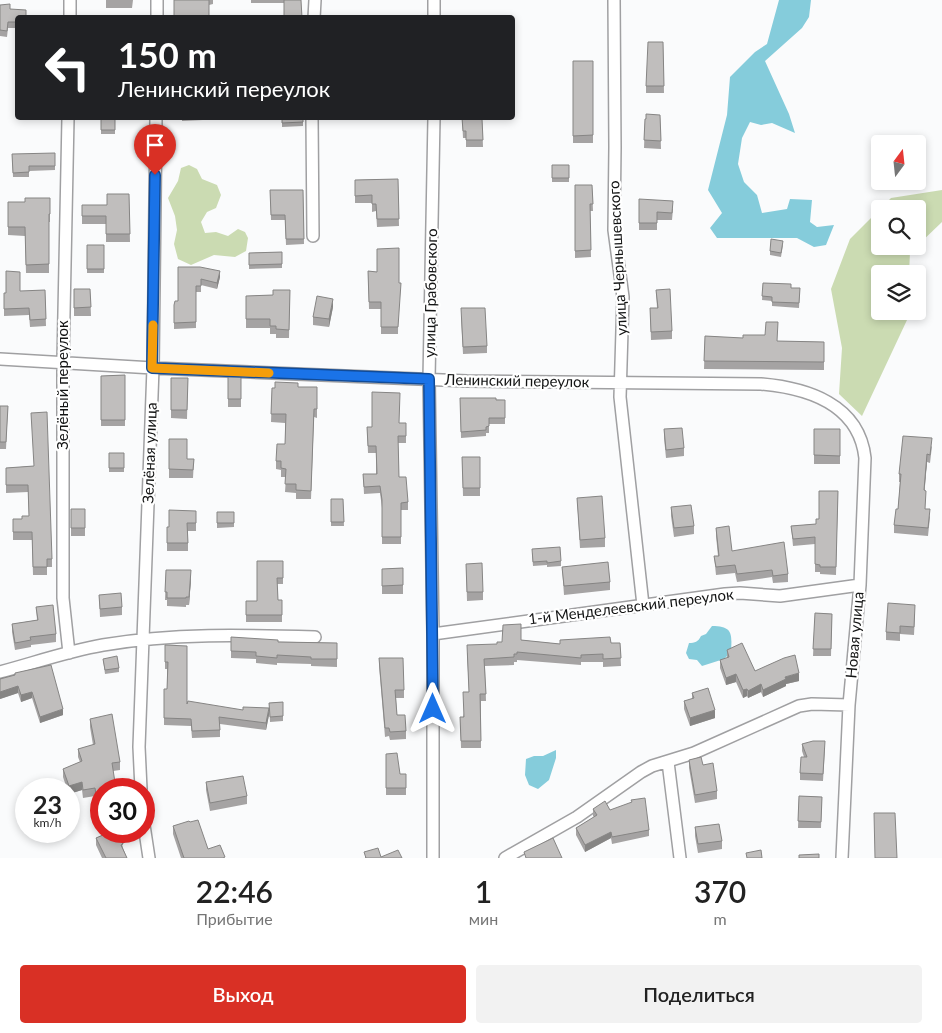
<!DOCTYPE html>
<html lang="ru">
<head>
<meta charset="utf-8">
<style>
	:root { --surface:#fff; --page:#f2f2f2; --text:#222; --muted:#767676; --accent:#d93025 }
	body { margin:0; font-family:Lato,sans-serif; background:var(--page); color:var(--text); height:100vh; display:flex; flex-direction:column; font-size:19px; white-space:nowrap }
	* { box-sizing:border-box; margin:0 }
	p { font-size:16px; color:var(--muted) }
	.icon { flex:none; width:28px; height:28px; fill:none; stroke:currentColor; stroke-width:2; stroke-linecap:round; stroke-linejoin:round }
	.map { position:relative; height:858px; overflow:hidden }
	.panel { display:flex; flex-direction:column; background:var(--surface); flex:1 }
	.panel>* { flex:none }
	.top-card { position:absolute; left:15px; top:15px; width:500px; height:105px; border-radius:5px; box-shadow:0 2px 8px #0003; background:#202124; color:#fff; overflow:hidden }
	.needle { width:32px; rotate:15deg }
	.fabs { position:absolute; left:871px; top:135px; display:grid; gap:10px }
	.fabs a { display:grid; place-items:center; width:55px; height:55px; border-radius:5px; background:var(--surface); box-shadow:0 2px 8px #0003; font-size:25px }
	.speed { position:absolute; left:15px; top:778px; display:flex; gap:10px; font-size:25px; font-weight:700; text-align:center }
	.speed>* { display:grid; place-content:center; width:65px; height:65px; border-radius:50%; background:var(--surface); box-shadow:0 2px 8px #0003; line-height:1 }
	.speed small { font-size:12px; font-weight:400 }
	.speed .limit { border:8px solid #d22; background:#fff; color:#111 }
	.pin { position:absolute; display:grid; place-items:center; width:42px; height:42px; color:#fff; margin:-51px -21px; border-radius:50% 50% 50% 0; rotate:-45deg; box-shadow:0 0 5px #0007 }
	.pin .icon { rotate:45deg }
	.me { position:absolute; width:55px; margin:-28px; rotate:0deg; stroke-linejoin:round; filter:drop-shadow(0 0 4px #0008) }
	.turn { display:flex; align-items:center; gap:18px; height:105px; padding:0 20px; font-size:22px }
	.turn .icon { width:65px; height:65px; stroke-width:2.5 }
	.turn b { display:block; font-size:35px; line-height:42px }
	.eta { display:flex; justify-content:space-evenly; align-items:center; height:85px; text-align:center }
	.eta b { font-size:30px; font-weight:600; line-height:35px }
	.primary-button { display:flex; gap:10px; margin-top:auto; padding:10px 20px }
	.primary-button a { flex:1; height:58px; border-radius:5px; background:var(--accent); color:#fff; font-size:20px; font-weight:600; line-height:58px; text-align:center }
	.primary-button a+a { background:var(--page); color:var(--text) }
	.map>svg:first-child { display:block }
	.green { fill:#cbdbb2 }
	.water { fill:#85ccdb }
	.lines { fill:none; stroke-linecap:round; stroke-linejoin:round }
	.minor-casing { stroke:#a0a0a2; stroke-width:14 }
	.minor { stroke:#fff; stroke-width:11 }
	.wall { fill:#a5a3a3 }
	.shaded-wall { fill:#868584 }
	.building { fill:#c0bebd; stroke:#868584 }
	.route-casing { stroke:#114b97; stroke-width:12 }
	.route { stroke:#1a73e8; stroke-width:9 }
	.slow { stroke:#f59e0b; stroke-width:9 }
	.labels { text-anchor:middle; stroke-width:4.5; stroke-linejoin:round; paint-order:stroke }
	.street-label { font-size:15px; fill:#131414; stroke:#fff }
</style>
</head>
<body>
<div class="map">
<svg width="942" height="858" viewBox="0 0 942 858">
	<rect width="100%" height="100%" fill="#fafbfc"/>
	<path class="green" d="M189 165 197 169 202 179 217 185 221 195 216 208 207 212 201 222 205 233 216 232 228 236 238 229 245 232 248 238 246 251 235 257 214 255 191 265 178 259 174 244 177 230 175 216 168 198 178 181 181 168Z
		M942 190V222L918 245V209H880V246H916L910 252 909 274H880V311H908L907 320 862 416 839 394 842 348 831 289 850 239 891 198Z"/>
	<path class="water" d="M779 0H811L809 17 802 28 765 61 789 114 795 133 772 123 761 125 750 122 742 138 738 164 744 182 757 195 762 213 787 209 790 199 812 200 810 222 817 227 834 225 826 245 814 247 797 238H717L710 228 722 213 708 190 727 115 730 77 755 52 767 44Z
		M712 626C733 626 732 634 731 652L724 659 702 666 697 660 689 659 686 653 689 643C695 643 698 642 701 636L706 634Z
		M556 750V758L549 780 538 789 529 785 525 775 526 759 534 756H543Z"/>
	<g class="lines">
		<g class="minor-casing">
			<path id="minor" d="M434 0V18
				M614 0 615 147 614 230 623 297 620 397 643 605
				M70 18V0
				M157 18V0
				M314 18 315 0
				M68 118 63 361V598L69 653
				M312 118 313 236
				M0 359 153 368 467 381 761 384C807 388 859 404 865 458L860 585 849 705 842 858
				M433 634 725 594 740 593 780 596 860 585
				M0 672C34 663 68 651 103 645 173 633 244 635 315 637
				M668 762 680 858
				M141 789 139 747 153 368 156 118
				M144 825 149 858
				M433 858V634L429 379 434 118
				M505 858 577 817 641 772 652 766 694 753 799 706 812 704 849 705"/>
		</g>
		<use href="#minor" class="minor"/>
	</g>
	<path class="wall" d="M106 0H133L132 8H106Z
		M174 0H213V4L209 5V18H174Z
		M251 0H301L284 3H251Z
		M0 5 10 9 18 18V28H8L7 37 0 36Z
		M663 42 664 93H646V86Z
		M573 61H593V143H573Z
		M660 115 661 149 644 148 645 119Z
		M101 118H115V134H101Z
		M182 118H203V120L182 121Z
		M282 118H303V126L282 127Z
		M462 118 482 119 483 147H466V138H463Z
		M12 154 55 166V170L29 171V177H13Z
		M552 165H569V182H552Z
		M398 179 399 226 377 227 376 211 372 212V203H355V180Z
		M575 185H592L593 211H590L591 257 575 258Z
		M270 190H303L304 244 286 245 285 220H271Z
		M129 194 130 242H106V224H82V205H107Z
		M50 198V222H49V273H26L25 236 8 235V202H25Z
		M639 199 673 209 672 220H657V230H639Z
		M87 245H104V273H87Z
		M783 245 781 257 770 255V251Z
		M399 248 398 334H381V309H369L368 271 377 272Z
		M282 252V268L249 269V253Z
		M178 267 220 277 217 289 201 285V292H196V328L174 329V305L178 301Z
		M763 283 791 288H800L799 308 772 306V301L762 300Z
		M74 289H90L91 316H74Z
		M45 290 46 326 30 327 29 315 4 316V293Z
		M290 290 289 338H276V334H270V328H246V296L273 295Z
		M656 290 672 331V339L651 340 650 308H657Z
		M333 307 329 327 313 325V317Z
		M461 316 487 346V353L463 354Z
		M705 336 778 341 824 342V370L704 369Z
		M125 375V426H101V376Z
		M228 377H241V407H228Z
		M171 378H188L187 419 171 418Z
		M298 387H317V418L314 417 311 499H296V493L285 492 286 477H281V470L276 469V461L285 444V423L271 422 272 388Z
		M460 398 505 400V424H489V433H486V436L461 438Z
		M0 406H8L6 449H0Z
		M399 423H406V443H398L399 477 408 502V510H401V544H382V508L380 493 364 494 363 474H376V453H368L367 427H372Z
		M664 429 684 448V456L666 458 664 438Z
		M814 429H840V464H814Z
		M169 439 187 459H194L193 478H169Z
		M932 446 930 463 927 462 924 490 925 509 930 517 928 536 894 533V525L898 509 900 482H899V474Z
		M109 453H124V472H109Z
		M462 457H480V496H463Z
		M33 466 52 559V567H47V575H33L32 540H13V519H22L29 516 28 492 6 493V468Z
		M838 491 836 575 820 574V572H815V544L793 546 791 526 816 524Z
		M577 498 605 538V547L580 548Z
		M331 499H343L344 526H331Z
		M671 507 694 526V534L674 537 671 516Z
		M71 509H85V536H71Z
		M196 511V531H188V551H167V527H169Z
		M217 512H234V527L217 528Z
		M716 528 732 551 788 574V582L773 583 772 577 737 582 735 573 716 575 714 556H718L716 536Z
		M532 553 561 561V566L547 567V565L533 566Z
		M283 561V584H277L278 600H282V622H246V601H257Z
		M466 564 483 592V600L467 601Z
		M562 567 610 582V590L564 595Z
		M403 568V594H382V569Z
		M166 570 191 579 189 605H186V607L167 606V600H165Z
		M99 595 122 607V615L100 617Z
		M36 607 56 634V642L31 645V647L15 650 12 632V624L37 620Z
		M815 613 832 614 831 656H813Z
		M915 614 914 635 900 634V641L886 640V632Z
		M231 637 278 642 337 643V667L311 666V664L277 663V665L256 663V659L231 658Z
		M521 640 560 644 620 643 621 666 603 667V662H581V665L517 660V662H514V665L485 666 486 701H481V748H461L460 717H463L469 692 467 653 497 644Z
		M165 645 187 704 269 715 266 730 220 724V737L192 738 191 726 164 725V689H167V669H165Z
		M727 650 755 671 799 681 786 684V686L763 697 761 692 748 698 747 696 743 698 736 682 726 685 720 668V660L727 658Z
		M379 658 404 690V698H396L397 715 406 731V739L390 740 389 736 385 737 379 666Z
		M103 659 119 668V672L105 674Z
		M15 675 63 715 40 723 32 698 21 702 18 693 0 699V679Z
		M692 693 715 718 690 726 684 709V701L692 699Z
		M283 702V721L270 722 269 703Z
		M90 719 120 762V770L113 771 101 789V815H98L95 796 83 798 82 790 69 794V789H67L63 777V769L80 762 78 757V749L93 745 90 727Z
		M802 744 825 748 823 781 800 780V773L804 757 802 751Z
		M386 754 400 774H406V795H386Z
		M689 760 703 765 717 791V799L695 803 689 768Z
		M206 782 247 796V804L210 811 206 790Z
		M799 796 822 797 821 828H798Z
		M593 809 610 810 649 830V836L612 844 611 838 585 852 576 835V828L594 817 593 816Z
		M190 822 208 849 225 858H181L173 834V826Z
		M695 827 722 841V849L698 853 695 836Z
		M104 831H132V838L122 844 123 848 127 858H102L96 845V838L103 835Z"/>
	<path class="shaded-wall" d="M220 271V277L217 289V283Z
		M333 299V307L329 327V319Z
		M927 454V462L924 498V490Z
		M191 570V579L189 605V597Z
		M799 673V681L786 684V686L763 697V690L785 677Z
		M736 674V682L726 685V678Z
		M761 684V692L748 698V691Z
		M18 686V693L0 699V692Z
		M747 689V696L743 698V690Z
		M32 692V698L21 702V695Z
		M269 708V715L266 730V723Z
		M63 709V715L40 723V717Z
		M715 710V718L690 726V718Z
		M82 782V790L69 794V786Z
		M132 831V838L119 846V838Z
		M611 832V838L585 852V845Z"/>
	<path class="building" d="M174 0H209V17L174 18Z
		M284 0H301L302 18H284Z
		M10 4V9L26 10V18H18V22H8L7 31 0 30V5Z
		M460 17H476V18H460Z
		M648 42H663L664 86H646Z
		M573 61H593V135L573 136Z
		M646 114 660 115 661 141 644 140 645 119H646Z
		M101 118H115V130H101Z
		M282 118H303V122L282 123Z
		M462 118H480V119H482L483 140H466V131H463Z
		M55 153V166H29V172L13 173 12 154Z
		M552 165H569V178H552Z
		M398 179 399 219H377L376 204H372V195L355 196V180Z
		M575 185H592L593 204H590L591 250 575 251Z
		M270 190H303L304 239H286L285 215H271Z
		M107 194H129L130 234H106V216H82V205H107Z
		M25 198H50V214H49V264L26 265 25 227H8V202H25Z
		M639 199 673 201 672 213 657 212V223H639Z
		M771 239 783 241 781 253 770 251Z
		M87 245H104V269H87Z
		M399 248V283H401L398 327H381V302H369L368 271 377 272V249Z
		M282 252V264L249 265V253Z
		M178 267H200L220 271 217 283 201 279V286H196V322L174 323V305L175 301H178Z
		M6 271 20 272V291L45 290 46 319 30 320 29 308 4 309V293H6Z
		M763 283 791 284V288H800L799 303 772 302V297L762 296Z
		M74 289H90L91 307 74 308Z
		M670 289 672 331 651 332 650 308H658L656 290Z
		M273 290H290L289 330 276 329V326H270V319H246V296L273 295Z
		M317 296 333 299 329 319 313 317Z
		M461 308H485L487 346 463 347Z
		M766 322H778L777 341 824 342V362L704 361 705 336 743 338V335H765Z
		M125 375V420H101V376Z
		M228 377H241V399H228Z
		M171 378H188L187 410H171Z
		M275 382 298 383V387H317V409H314L311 491 296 490V484H285L286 469 281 468V461H276L277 444H285L286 414H271L272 388H275Z
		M372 392 400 393 399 423H406V436H398L399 477H406L408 502 401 503V537H382V500L380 486 364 487 363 474H377L376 446H368L367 427H372Z
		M460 398H496V400H505V418H489V426L486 427V430L461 432Z
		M0 406H8L6 442H0Z
		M47 412 52 559H47V567H33L32 532H13V519H22V516H29L28 485H6V468L34 466 31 413Z
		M682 428 684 448 666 450 664 429Z
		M814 429H840V456L814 455Z
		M903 436 932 438 930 455 927 454 924 490 926 491 925 509H930L928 528 894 525 896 509H898L901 474H899Z
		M169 439H187V459H194L193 470 169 469Z
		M109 453H124V468H109Z
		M462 457H480V488H463Z
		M819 491H838L836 567H820V565L815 564V537L793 539 791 526 816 524V519H819Z
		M602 496 605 538 580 540 577 498Z
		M331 499H343L344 522H331Z
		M691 505 694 526 674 528 671 507Z
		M71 509H85V528H71Z
		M169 510 196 511V523H187L188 543H167V527H169Z
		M217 512H234V523H217Z
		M729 526 732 551 784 542 788 574 773 576 772 570 737 574 735 565 716 567 714 556H719L716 528Z
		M560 547 561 561 547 563V561L533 562 532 549Z
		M257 561H283V578H277L278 600H282V615H246V601H257Z
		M608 562 610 582 564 586 562 567Z
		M482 563 483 592H467L466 564Z
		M403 568V585L382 586V569Z
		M166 570H191L189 597H186V598H167V592H165Z
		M121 593 122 607 100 609 99 595Z
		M888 603 915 605 914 627 900 626V633L886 632Z
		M53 605 56 634 30 637 31 640 15 643 12 624 38 620 36 607Z
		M815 613 832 614 831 649H813Z
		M521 624V640L560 644V640L610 637 611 643H620L621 658 603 659V654L581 655V658L517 652V654H514V657L484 659 486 694H480L481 741H461L460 717H464L463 692H469L467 645 497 644V642H502L503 625Z
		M231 637 278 640V642L337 643V659H311V657L277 655V658L256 656V652L231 651Z
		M742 643 755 671 784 658 795 655 799 673 785 677 786 679 763 690 761 684 748 691 747 689 743 690 736 674 726 678 720 660 729 657 727 650Z
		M165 645 187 646V704L188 701 243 710V707L269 708 266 723 219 717 220 730 192 731 191 719 164 718V689H167L168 662H165Z
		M117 656 119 668 105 670 103 659Z
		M379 658H403L404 690H395L397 715H405L406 731 390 732 389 728H385Z
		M51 665 63 709 40 717 32 692 21 695 18 686 0 692V679L15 675V673Z
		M708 688 715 710 690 718 684 701 694 698 692 693Z
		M283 702V716L270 717 269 703Z
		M112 714 120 762 112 763 116 789H101V807H98L95 788 83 790 82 782 69 786 63 769 82 761 78 749 95 744 90 719Z
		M813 741H825L823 774 800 773 801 757H807L802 744Z
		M397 753 400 774H406V788H386V754Z
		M701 757 703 765 713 763 717 791 695 795 689 760Z
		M243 776 247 796 210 803 206 782Z
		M799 796 822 797 821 822 798 821Z
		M645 798 649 830 612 837 611 832 585 845 576 828 597 815 593 809 605 801 610 810 632 802 631 800Z
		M874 813H895L897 858H875Z
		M198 820 208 849 220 845 225 857 223 858H184L173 826 189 821 190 822Z
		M719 824 722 841 698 844 695 827Z
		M105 831H132L119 838 123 844 121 845 127 858H106L96 838 103 835 105 832Z
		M553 838 562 858H526L524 852Z
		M378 848 381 857 398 850 402 858H365H366L364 852Z
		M761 850 762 858H747L746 853Z
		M819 854V858H799V855Z"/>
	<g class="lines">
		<g class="route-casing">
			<path id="route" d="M155 175 152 368 429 379 433 709"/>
		</g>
		<use href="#route" class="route"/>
		<path class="slow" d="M153 325 152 368 269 373"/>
	</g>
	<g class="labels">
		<g class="street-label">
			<text transform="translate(618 258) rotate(-93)" y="5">улица Чернышевского</text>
			<text transform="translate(431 293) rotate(-89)" y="5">улица Грабовского</text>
			<text transform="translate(517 381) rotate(1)" y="5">Ленинский переулок</text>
			<text transform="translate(63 385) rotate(-90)" y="5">Зелёный переулок</text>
			<text transform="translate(150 453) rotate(-88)" y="5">Зелёная улица</text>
			<text transform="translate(631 607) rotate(-7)" y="5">1-й Менделеевский переулок</text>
			<text transform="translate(855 635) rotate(-85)" y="5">Новая улица</text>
		</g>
	</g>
</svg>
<div class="fabs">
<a><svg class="needle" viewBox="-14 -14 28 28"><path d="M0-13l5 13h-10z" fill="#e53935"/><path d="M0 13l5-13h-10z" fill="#767676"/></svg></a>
<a><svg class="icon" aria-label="search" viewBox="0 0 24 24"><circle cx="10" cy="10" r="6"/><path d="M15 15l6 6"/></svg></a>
<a><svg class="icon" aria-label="layers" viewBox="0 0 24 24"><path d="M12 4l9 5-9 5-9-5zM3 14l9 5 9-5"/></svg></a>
</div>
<div class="speed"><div>23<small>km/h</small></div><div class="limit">30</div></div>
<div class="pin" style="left:155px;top:175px;background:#d93025"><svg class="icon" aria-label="arrive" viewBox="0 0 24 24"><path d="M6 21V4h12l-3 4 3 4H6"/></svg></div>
<svg class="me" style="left:433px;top:709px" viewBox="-20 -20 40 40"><path d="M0-17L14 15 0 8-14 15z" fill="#1a73e8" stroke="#fff" stroke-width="4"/></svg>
<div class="top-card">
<div class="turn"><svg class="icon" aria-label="left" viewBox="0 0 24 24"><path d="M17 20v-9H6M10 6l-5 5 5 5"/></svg><div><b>150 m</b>Ленинский переулок</div></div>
</div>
</div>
<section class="panel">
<div class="eta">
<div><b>22:46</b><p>Прибытие</p></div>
<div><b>1</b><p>мин</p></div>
<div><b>370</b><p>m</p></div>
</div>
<div class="primary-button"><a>Выход</a><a>Поделиться</a></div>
</section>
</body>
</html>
